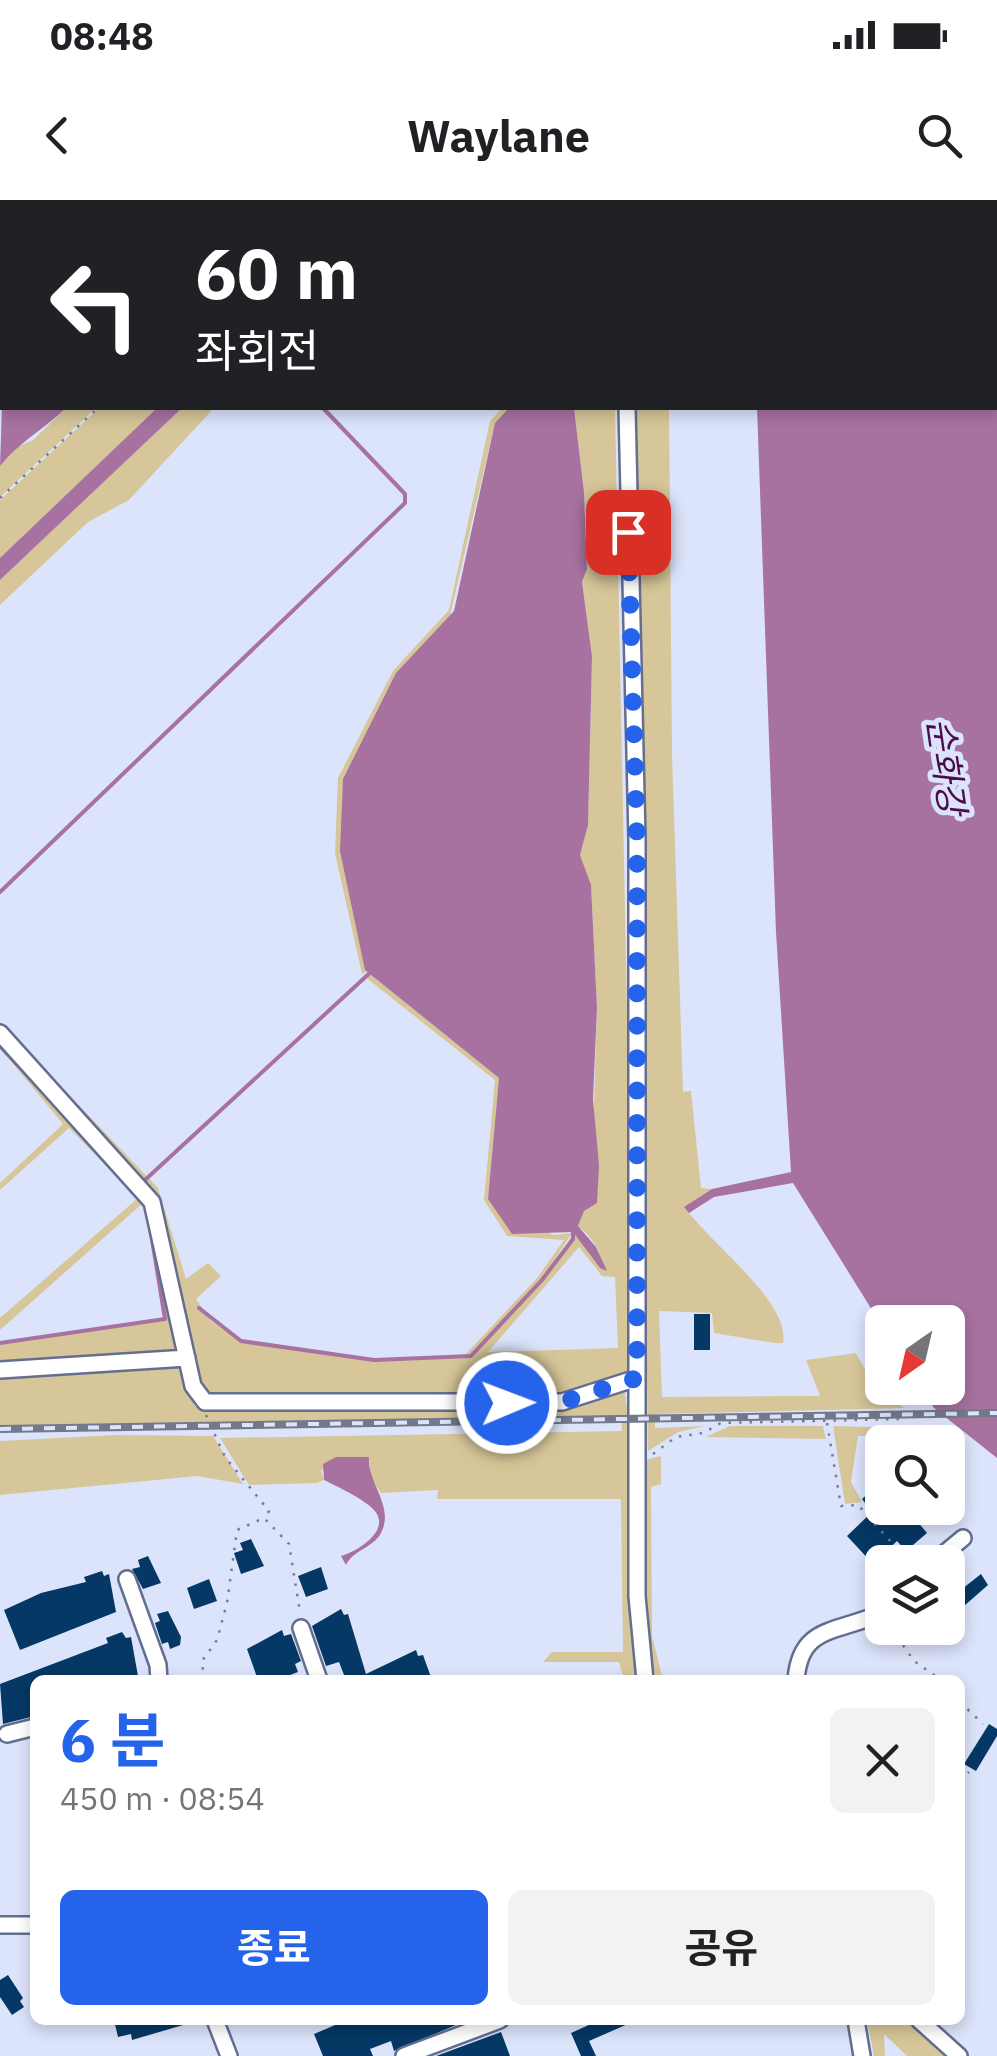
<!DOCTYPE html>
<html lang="ko">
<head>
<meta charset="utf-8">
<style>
	:root { --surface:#fff; --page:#f2f2f2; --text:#202124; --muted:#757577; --accent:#2563eb }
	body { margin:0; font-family:"IBM Plex Sans","Noto Sans KR",sans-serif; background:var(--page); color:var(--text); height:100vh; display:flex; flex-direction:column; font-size:38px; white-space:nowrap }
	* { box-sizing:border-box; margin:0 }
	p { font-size:32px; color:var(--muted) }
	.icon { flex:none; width:55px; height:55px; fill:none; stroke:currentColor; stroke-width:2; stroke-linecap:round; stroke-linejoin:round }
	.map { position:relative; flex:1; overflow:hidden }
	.panel { position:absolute; left:30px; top:1475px; width:935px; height:350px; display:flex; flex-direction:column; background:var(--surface); border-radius:15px; box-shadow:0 5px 15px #0003 }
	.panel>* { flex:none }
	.hud { position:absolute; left:0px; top:0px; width:998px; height:210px; box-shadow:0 5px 15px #0003; background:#202124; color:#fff; overflow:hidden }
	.needle { width:65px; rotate:214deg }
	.fabs { position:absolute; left:865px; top:1105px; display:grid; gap:20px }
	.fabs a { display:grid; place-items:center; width:100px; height:100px; border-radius:15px; background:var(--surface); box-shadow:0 5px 15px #0003; font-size:50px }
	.pin { position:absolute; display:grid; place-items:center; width:85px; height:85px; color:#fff; margin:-42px; border-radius:20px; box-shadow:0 5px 15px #0006 }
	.me { position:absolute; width:110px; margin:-55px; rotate:89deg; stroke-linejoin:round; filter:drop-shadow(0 0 8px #0008) }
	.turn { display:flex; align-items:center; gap:35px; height:210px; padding:0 30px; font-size:45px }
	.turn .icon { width:130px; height:130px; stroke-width:2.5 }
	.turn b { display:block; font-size:70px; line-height:85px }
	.round { display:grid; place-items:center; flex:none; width:105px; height:105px; border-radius:15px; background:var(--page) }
	.summary { display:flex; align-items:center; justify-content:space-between; height:170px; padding:0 30px }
	h1 { font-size:60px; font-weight:700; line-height:75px; color:var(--accent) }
	.cta { display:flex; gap:20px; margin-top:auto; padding:20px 30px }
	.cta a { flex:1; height:115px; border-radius:15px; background:var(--accent); color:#fff; font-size:40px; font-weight:700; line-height:115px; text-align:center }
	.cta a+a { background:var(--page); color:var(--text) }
	.status { display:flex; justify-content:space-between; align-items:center; height:70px; padding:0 50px; background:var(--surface); direction:ltr }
	.status svg { height:28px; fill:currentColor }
	header { display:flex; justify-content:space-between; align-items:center; height:130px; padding:0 30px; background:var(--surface); font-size:45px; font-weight:700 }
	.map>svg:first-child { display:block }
	.green { fill:#d6c699; fill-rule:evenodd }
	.water { fill:#a772a0 }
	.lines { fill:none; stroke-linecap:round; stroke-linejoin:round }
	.stream { stroke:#a772a0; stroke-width:4 }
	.building { fill:#053864 }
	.minor-casing { stroke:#636e90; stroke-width:20 }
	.path { stroke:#777d90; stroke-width:2.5; stroke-dasharray:2.5 8; stroke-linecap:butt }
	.minor { stroke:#fff; stroke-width:15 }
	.rail-casing { stroke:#73798b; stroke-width:8 }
	.rail { stroke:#dce4fb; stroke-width:4; stroke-dasharray:11; stroke-linecap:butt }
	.route { stroke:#2563eb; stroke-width:18; stroke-dasharray:0 32.4 }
	.labels { text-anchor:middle; stroke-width:10; stroke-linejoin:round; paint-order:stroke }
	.water-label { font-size:35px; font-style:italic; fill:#4e0b4a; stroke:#dce4fb }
</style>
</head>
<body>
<div class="status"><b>08:48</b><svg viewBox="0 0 49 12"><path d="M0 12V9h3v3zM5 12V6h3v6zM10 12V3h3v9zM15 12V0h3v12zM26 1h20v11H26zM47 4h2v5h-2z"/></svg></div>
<header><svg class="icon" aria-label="back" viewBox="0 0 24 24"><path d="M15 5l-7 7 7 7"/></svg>Waylane<svg class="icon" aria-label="search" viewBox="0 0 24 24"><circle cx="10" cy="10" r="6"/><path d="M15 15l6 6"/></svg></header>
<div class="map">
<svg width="997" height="1856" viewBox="0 0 997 1856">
	<rect width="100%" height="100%" fill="#dce4fb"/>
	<path class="green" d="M66 208H96L0 297V266L13 249 33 240Z
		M99 208H157L0 358V300Z
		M182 208H214L129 300 88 322 0 405V380Z
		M502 208H509L495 223 367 771 362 774 335 653 338 578 393 471 449 410 490 221Z
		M574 208H615L628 865 627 1172 562 1198 217 1203 202 1192 157 1011 0 830V823L158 988 186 1079 208 1063 221 1076 196 1099 211 1121 241 1142 374 1161 471 1157 543 1081 574 1033 600 1067C604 1051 590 1036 578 1026L599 965 593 936 597 808 591 686 580 655 588 625 592 456 582 382 587 369 584 292ZM579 1047 602 1076 615 1077 618 1148 488 1152Z
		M633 208H669L672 553 683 892 691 891 701 988 712 989 685 1007C707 1041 791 1102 783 1143H775L714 1133 712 1113 659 1111 662 1197 820 1196 806 1160 856 1153 878 1194 905 1208 655 1214V1228L705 1226 678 1232 648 1251Z
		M369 773 499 878 488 999 553 1035 572 1033 541 1080 470 1155 466 1154 538 1077 564 1040 507 1036 484 1000 495 880 364 776Z
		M0 837 148 999 180 1151 0 1166V1144L166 1119 142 993 0 845Z
		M0 848 136 988 144 1002 0 1130V1118L138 998 69 928 0 990V983L63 924Z
		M173 1165 184 1174 195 1207 211 1208 564 1204 624 1185 629 1224 632 1443 639 1480H624L619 1462H543L552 1452H623L621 1299H437L438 1290 381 1293 371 1278 369 1258 321 1270 324 1280 317 1283 249 1285 220 1238 622 1231 621 1216 0 1227V1172Z
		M730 1226H823L826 1239 706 1237Z
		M833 1226 905 1228 898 1235 858 1236 851 1282 862 1302 845 1304Z
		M116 1235 213 1236 243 1284 197 1276 0 1295V1241Z
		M661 1256V1284L651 1287 652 1436 663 1480H656L646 1432 645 1260Z
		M867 1820H916L955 1856H907L884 1834 885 1856H874Z"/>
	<path class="water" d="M750 0H997V1258L934 1208 921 1188H948V1122L882 1126 793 983 714 997 689 1013 684 1007 712 989 791 972 776 732 757 208H995V2Z
		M2 206V208H66C43 230 19 242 0 266Z
		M157 208H182L0 380V358Z
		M509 208H574L584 292 587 369 582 382 592 456 588 625 580 655 591 685 597 808 593 899 599 965 597 1003 584 1011 578 1026 596 1047 607 1071 600 1068 573 1032 512 1034 488 999 499 878 365 770 340 651 343 579 396 473 454 411 495 223Z
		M336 1257H369C367 1283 395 1306 381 1333 373 1348 353 1350 346 1365L341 1356C358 1351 392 1330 374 1310 364 1299 338 1287 324 1280L323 1264Z"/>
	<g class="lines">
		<path class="stream" d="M567 0V2
			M0 692 405 303V294L323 208
			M0 846 78 930
			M145 980 373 770
			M199 1108 241 1141 374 1160 471 1156 542 1080 573 1039V1032
			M0 1143 165 1119 150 1027"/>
	</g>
	<path class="building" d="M694 1114H710V1150H694Z
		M882 1281V1308H906L927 1333 906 1351 897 1341 873 1364 847 1336 872 1312 862 1299Z
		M251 1339 264 1366 241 1374 234 1353 243 1350 240 1343Z
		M148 1356 161 1383 143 1389 132 1369 140 1367 138 1360Z
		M321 1367 328 1389 306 1397 298 1376Z
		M102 1371 104 1376 109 1374 116 1412 20 1450 4 1410 41 1393 86 1382 84 1377Z
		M981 1374 988 1385 948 1420V1400Z
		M209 1379 217 1401 194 1409 187 1388Z
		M341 1409 344 1415 348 1414 366 1474 416 1450 418 1456 423 1455 432 1480H346L339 1462 326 1466 312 1426Z
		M168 1411 181 1437 180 1445 170 1449 168 1442 162 1444 155 1423 160 1421 157 1414Z
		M282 1430 284 1436 291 1434 301 1461 295 1464 298 1472 277 1480H258L247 1449Z
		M122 1432 126 1438 131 1437 138 1476 124 1480H35V1516L3 1524 0 1484 108 1443 106 1438Z
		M989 1524 997 1529V1536L976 1571 964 1564Z
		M8 1775 23 1798 20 1801 24 1807 12 1815 0 1797V1780Z
		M114 1820H190V1823L132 1840 131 1834 118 1837Z
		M347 1820H468L394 1851 391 1841 370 1849 373 1856H323L314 1834Z
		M600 1820H637L589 1841 596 1856H581L571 1833Z
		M501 1832 510 1856H436Z"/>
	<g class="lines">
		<g class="minor-casing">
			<path id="minor" d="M625 0V2
				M627 208 637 639V1396L645 1480
				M0 833 152 1002 193 1186 205 1202H562L637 1178
				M0 1170 187 1158
				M934 1362 963 1338
				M127 1379 158 1465 159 1480
				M301 1428 319 1480
				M796 1480C800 1428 832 1433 874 1416L882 1407
				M7 1534 35 1527
				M0 1725H35
				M215 1820 229 1856
				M856 1820 862 1856
				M919 1820 959 1856
				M404 1856 500 1820"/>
		</g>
		<path class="path" d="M168 2 170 0
			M316 2 319 0
			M0 163 2 160
			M0 298 98 208
			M206 1215 225 1257 269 1311 265 1317
			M827 1223 841 1306 858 1305 909 1362
			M653 1254 676 1237 703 1233 721 1223 900 1219
			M891 1428 914 1461 941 1480
			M204 1480 202 1461 217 1440 227 1403 237 1330 264 1318 289 1344 300 1412
			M960 1502 983 1524
			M960 1580 969 1572"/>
		<use href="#minor" class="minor"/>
		<g class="rail-casing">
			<path id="rail" d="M0 1229 997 1213"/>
		</g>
		<use href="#rail" class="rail"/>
	</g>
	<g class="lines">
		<path class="route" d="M507 1203 562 1202 637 1178V639L628 332"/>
	</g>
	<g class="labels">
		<g class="water-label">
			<text transform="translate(946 566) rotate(82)" y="12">순화강</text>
		</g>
	</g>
</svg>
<div class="fabs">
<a><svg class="needle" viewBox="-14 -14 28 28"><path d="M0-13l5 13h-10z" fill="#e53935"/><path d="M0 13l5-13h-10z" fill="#757577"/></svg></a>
<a><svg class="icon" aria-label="search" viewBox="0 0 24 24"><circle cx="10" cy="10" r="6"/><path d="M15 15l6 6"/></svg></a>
<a><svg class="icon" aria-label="layers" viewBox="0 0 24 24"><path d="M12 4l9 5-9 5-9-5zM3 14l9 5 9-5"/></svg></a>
</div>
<div class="pin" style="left:628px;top:332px;background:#d93025"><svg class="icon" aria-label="arrive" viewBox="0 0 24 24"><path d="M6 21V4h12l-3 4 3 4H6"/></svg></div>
<svg class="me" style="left:507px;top:1203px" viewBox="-20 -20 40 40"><circle r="17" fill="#2563eb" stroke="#fff" stroke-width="3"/><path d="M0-11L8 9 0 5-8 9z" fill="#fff"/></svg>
<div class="hud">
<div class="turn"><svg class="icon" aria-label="left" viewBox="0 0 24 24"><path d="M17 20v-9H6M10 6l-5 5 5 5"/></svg><div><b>60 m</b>좌회전</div></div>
</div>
<section class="panel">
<div class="summary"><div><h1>6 분</h1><p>450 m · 08:54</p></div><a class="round"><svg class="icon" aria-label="close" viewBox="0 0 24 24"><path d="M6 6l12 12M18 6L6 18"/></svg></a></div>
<div class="cta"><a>종료</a><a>공유</a></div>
</section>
</div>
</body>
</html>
